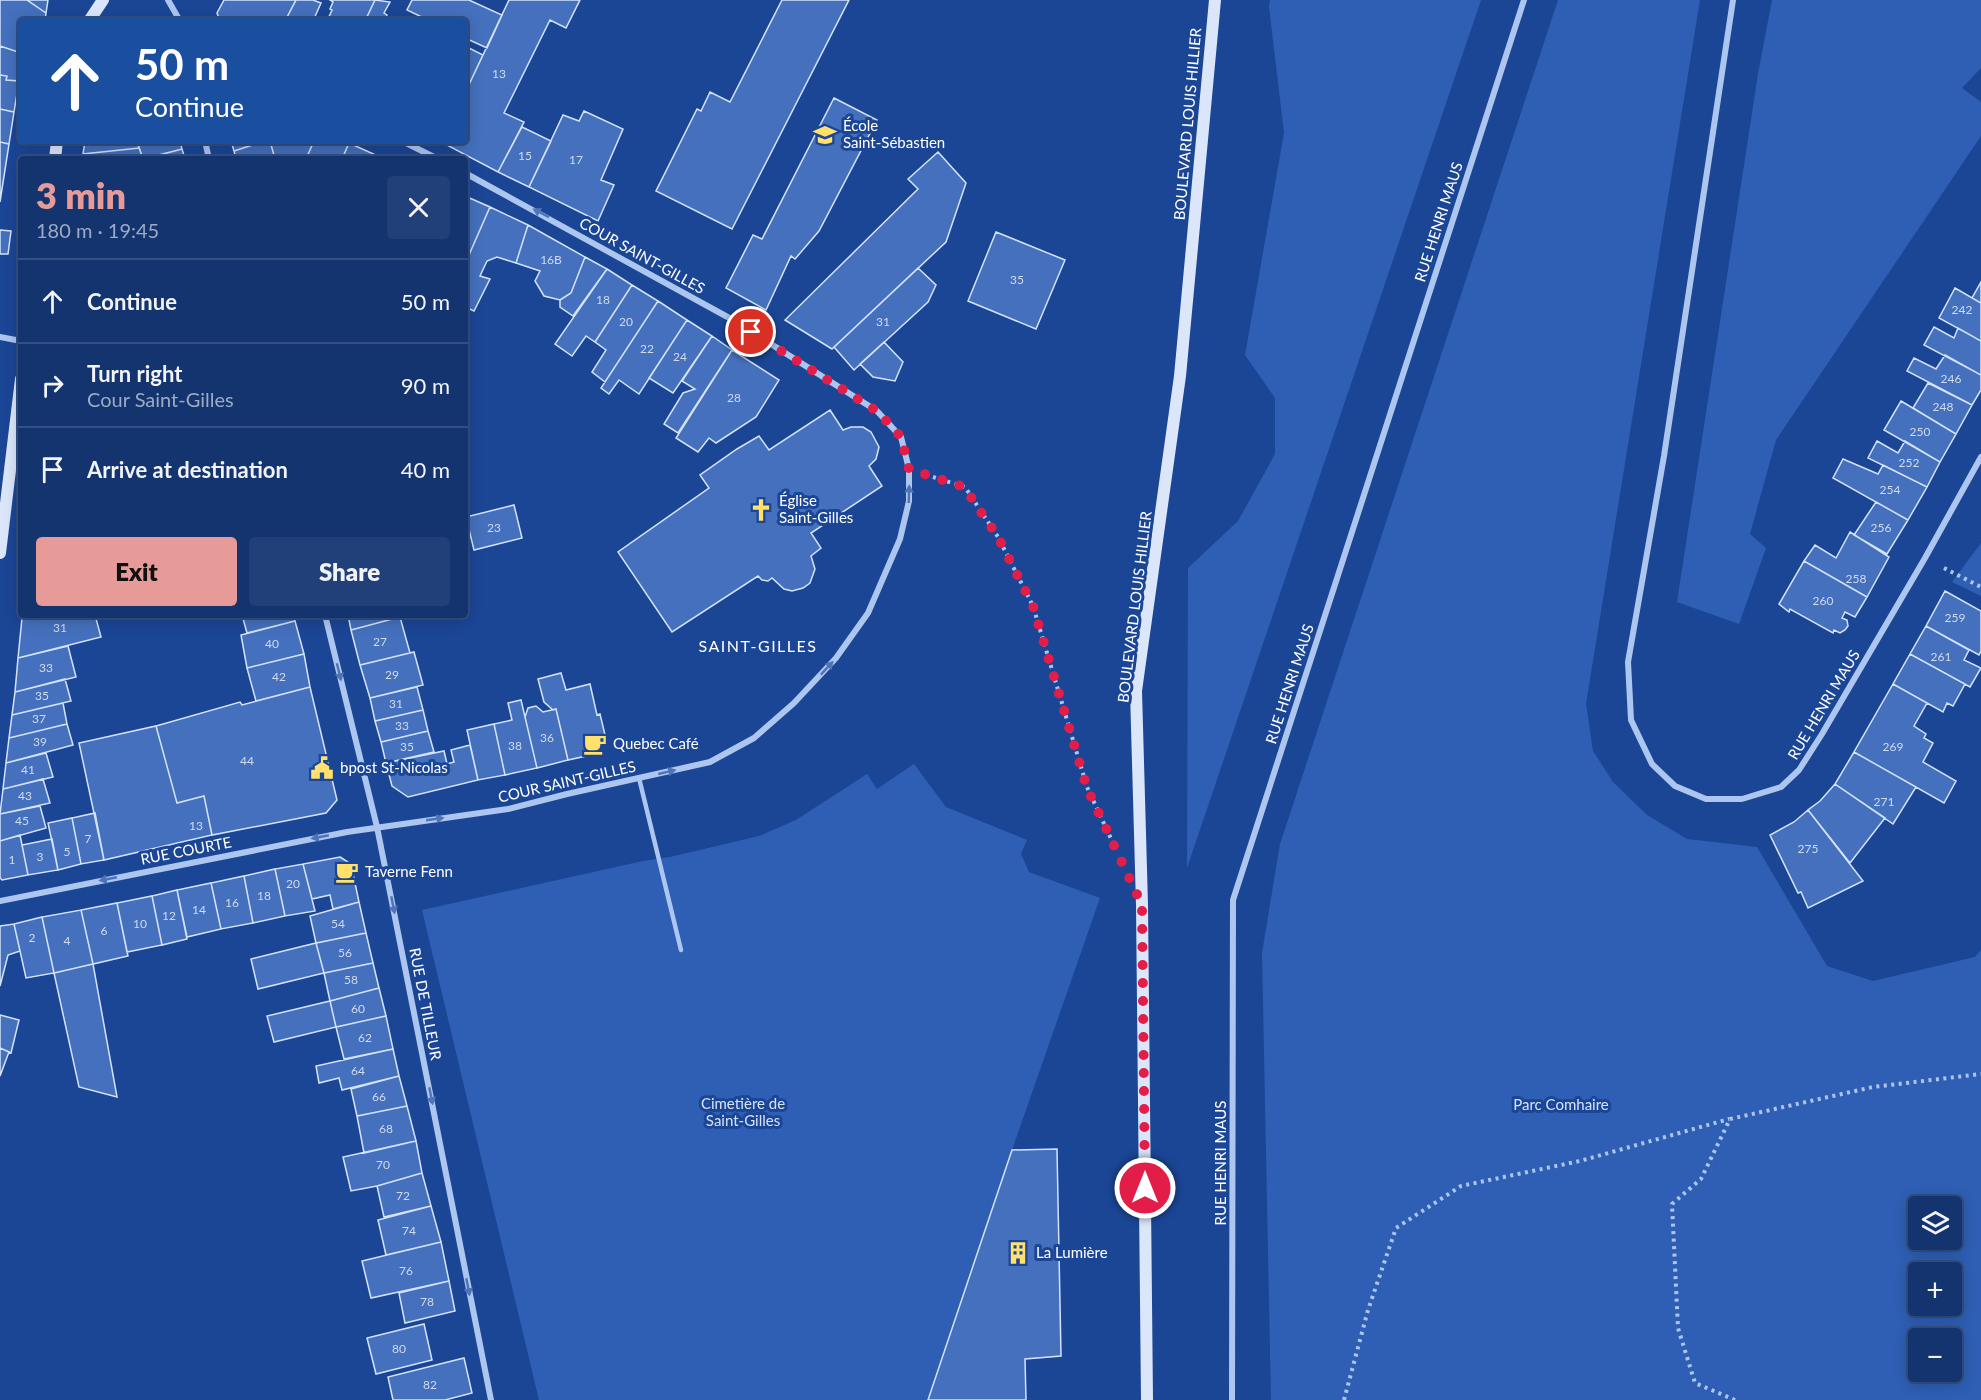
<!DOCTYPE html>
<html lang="en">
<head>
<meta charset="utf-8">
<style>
	:root { --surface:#143470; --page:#213f78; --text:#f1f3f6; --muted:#9daac3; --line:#334f83; --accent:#e69b98 }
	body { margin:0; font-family:Lato,sans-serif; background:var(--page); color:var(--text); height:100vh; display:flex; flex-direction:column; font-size:22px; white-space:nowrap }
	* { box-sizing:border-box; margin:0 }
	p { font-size:20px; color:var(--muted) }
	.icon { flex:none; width:33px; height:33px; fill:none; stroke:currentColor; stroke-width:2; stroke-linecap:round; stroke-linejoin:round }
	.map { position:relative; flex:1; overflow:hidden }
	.drawer { position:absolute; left:18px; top:156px; width:450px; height:462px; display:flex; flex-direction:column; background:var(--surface); border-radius:6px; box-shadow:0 3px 15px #0003,0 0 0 2px var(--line) }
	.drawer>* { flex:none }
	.hud { position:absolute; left:18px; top:18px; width:450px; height:126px; border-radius:6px; box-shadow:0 3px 15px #0003,0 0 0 2px var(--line); background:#1a4fa0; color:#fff; overflow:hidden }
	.fabs { position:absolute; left:1908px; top:1196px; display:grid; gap:12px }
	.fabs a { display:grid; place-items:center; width:54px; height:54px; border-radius:6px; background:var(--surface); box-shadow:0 3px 15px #0003,0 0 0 2px var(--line); font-size:30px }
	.pin { position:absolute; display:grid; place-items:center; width:51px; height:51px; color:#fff; margin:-26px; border:3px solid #fff; border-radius:50%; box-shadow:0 2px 6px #0007 }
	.me { position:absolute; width:66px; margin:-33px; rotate:0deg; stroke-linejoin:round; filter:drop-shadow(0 0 4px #0008) }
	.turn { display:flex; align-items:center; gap:21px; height:126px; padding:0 18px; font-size:27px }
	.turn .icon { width:78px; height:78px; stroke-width:2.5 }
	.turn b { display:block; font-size:42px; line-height:51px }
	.round { display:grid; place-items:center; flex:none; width:63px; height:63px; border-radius:6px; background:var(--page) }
	.head { display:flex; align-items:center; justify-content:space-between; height:102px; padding:0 18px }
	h1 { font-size:36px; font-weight:800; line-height:45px; color:var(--accent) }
	.button { display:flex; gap:12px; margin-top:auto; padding:12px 18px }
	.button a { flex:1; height:69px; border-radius:6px; background:var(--accent); color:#111; font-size:24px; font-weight:800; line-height:69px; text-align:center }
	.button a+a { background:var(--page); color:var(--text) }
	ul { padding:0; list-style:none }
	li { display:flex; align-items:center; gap:18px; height:84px; padding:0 18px; border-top:2px solid var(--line) }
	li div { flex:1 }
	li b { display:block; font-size:22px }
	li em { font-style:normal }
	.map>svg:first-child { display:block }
	.green { fill:#2e5fb4; fill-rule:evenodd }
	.building { fill:#4470bd; stroke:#d4e3fb; stroke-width:1.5 }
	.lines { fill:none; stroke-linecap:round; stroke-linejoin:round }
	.path { stroke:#adc6f0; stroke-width:4; stroke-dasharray:3 4.5; stroke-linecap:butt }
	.lane { stroke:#adc6f0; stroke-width:4.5 }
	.street { stroke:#adc6f0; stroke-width:6 }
	.secondary { stroke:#dbe6fb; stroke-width:12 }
	.oneway { fill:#4e73b6 }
	.route { stroke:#e11d48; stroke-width:10; stroke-dasharray:0 18 }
	.labels { text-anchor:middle; stroke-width:6; stroke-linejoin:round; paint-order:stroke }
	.number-label { font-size:12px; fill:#d0dbee }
	.street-label { font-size:15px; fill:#fff; stroke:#1b4696 }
	.poi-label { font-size:15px; fill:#fff; stroke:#1b4696; text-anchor:start }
	.park-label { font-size:15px; fill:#d4e3fb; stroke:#1b4696 }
	.neighbourhood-label { font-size:16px; letter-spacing:1.5px; fill:#fff; stroke:#1b4696 }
</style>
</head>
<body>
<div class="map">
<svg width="1981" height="1400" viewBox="0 0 1981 1400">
	<rect width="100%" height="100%" fill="#1b4696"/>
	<path class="green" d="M1270 0H1481L1187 868 1188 568 1238 521 1275 454V398L1245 355 1284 133 1269 7Z
		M1558 0H1700L1586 704 1593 751 1613 782 1647 815 1687 839 1757 847 1827 966 1873 981 1975 957 1981 950V1400H1271L1262 953 1280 844ZM1918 1206H1952V1239H1918ZM1918 1272H1952V1305H1918ZM1918 1338H1952V1371H1918Z
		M1772 0H1981V68L1962 88 1981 102V136L1776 440 1750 534 1766 548 1739 624 1677 602 1758 74Z
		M1981 543V596L1952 582Z
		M914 764 946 807 1027 840 1021 854 1029 872 1100 898 1012 1150 928 1400H539L422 910 643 861 670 857 759 836 796 820 867 774 877 789Z"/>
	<path class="building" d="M0 0H27L46 13 45 21H21V53L0 46Z
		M27 0H48L46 13Z
		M224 0H296L285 21H220L217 13Z
		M296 0H313L321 3 313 21H285Z
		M375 0 365 21H327L332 10 330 9 333 2 330 0Z
		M375 0 390 2 384 13 387 15 384 21H365Z
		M412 0H469L502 15 487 48 465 38V21H430L407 10Z
		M509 0H580L566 28 550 20 504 113 524 122 498 172 441 142 465 141V93Z
		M782 0H849L732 229 656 191 697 109 701 111 710 92 730 102Z
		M0 46 21 53V81L6 80 7 76 0 75Z
		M465 46 483 55 465 93Z
		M0 75 7 76 6 80 19 81 14 112 0 109Z
		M834 98 877 120 819 231 795 259 791 256 766 310 726 288 753 235 762 239Z
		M0 109 14 112 9 144 0 142Z
		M584 111 623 129 601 180 614 185 598 221 529 187 563 115 579 121Z
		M522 127 551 141 529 187 498 172Z
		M85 141H137L139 148 83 154Z
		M137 141H180L182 149 143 159Z
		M231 141H265L234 151Z
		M265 141H270L275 159H236L234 151Z
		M270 141H314L306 159H275Z
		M314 141H346L349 143 342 159H306Z
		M0 142 9 144 0 202Z
		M349 143 378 156 376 159H342Z
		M139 148 143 159H82L83 154Z
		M182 149 185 159H145Z
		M938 152 966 183 946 242 832 349 785 320 918 189 908 179Z
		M465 196 490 207 465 264Z
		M490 207 528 225 516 263 497 257 487 261 480 276 490 279 474 311 465 307V264Z
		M528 225 585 257 571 293 560 300 544 296 535 281 540 271 516 263Z
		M0 230 11 231 8 254H0Z
		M996 232 1065 260 1036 329 968 301Z
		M585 257 607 269 573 316 560 307V300L571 293Z
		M918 268 936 285 928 302 854 370 834 347Z
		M607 269 632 285 595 342 586 336 572 356 555 344Z
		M1981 282V303L1972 298Z
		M632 285 658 301 605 382 592 372 606 350 595 342Z
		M1955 288 1981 303V341L1939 318Z
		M658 301 687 320 639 394 619 380 609 394 601 388Z
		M687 320 712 336 673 393 649 378Z
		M1934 327 1954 338 1958 328 1981 341V375L1924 345Z
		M712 336 732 350 678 433 664 424 683 393 695 389 682 381Z
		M884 342 903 362 895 381 873 377 860 364Z
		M732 350 779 380 756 417 716 443 709 438 698 452 676 438Z
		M1945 355 1981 375V390L1972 405 1907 371 1914 358 1936 369Z
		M1928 383 1972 405 1956 434 1913 408Z
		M1901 401 1956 434 1940 462 1884 430Z
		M830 410 843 430 851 427H863L871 432 879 447 876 459 869 466 882 486 811 533 821 548 811 556 815 569 810 583 803 588 792 591 784 589 772 578 768 581 762 580 758 576 672 632 618 552 709 488 700 475 737 449 759 436 769 450Z
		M1877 441 1898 453 1905 441 1940 462 1927 487 1868 458Z
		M1843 459 1878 474 1883 465 1927 487 1908 520 1833 478Z
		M1876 502 1908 520 1887 554 1854 535Z
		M514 505 522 538 474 550 466 517Z
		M1850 532 1889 557 1867 597 1804 561 1815 545 1836 558Z
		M1804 561 1867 597 1855 617 1845 612 1842 618 1847 620 1848 626 1845 630 1840 633 1834 630 1833 633 1790 609 1789 612 1779 604Z
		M1945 591 1981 611V651L1979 655 1926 626Z
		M37 615H95L101 637 18 658 22 618Z
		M242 615H294L295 621 247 633Z
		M348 615H399L400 617 351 630Z
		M400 617 410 653 360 665 351 630Z
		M295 621 304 654 247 668 241 635Z
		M1926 626 1969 650 1964 660 1981 668 1970 687 1910 654Z
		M68 646 76 677 15 692 18 658Z
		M414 652 423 685 370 698 360 665Z
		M304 654 310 687 256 701 247 668Z
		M1910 654 1965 684 1953 706 1947 703 1943 712 1893 684Z
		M561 673 566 690 590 684 597 715 600 714 606 739 595 754 568 760 556 709 553 710 544 702 538 679Z
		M65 679 71 701 12 715 15 692Z
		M1893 684 1927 703 1914 726 1926 734 1924 738 1933 743 1923 762 1956 781 1944 803 1854 752Z
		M310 687 337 800 326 813 212 835 204 796 177 803 156 726 240 702 242 705Z
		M417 687 423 710 375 721 370 698Z
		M521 700 537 768 505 775 494 724 512 720 508 703Z
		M63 703 67 724 9 738 12 715Z
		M536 706 543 712 556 709 568 760 537 768 525 717 528 708Z
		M423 710 428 731 381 742 375 721Z
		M67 724 73 745 6 763 9 738Z
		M494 724 505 775 478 780 467 730Z
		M156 726 177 803 204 796 212 835 104 860 79 743Z
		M428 731 434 752 386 763 381 742Z
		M470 745 478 780 408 797 392 786 386 763 444 751 447 764 454 762 451 750Z
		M1854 752 1916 787 1893 824 1835 784Z
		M46 753 53 777 3 789 6 763Z
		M43 779 50 803 0 814 3 789Z
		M1835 784 1885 818 1850 863 1808 810 1820 801Z
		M40 806 46 828 0 841V814Z
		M1808 810 1863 881 1808 908 1801 892 1798 893 1770 835 1794 822Z
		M95 813 104 860 81 864 72 818Z
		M72 818 81 864 58 870 48 823Z
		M20 835 28 875 2 880 0 878V841Z
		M52 839 58 870 28 875 22 845Z
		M340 857 351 864 359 902 333 909 330 895 312 899 303 864Z
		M303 864 315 911 285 916 275 869Z
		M275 869 285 916 253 923 244 876Z
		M244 876 253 923 221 929 211 883Z
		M211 883 221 929 187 937 177 890Z
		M177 890 187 939 162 945 152 896Z
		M152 896 162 945 127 952 117 903Z
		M359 902 366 933 316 943 310 916Z
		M117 903 128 956 93 964 81 910Z
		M81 910 93 964 54 973 42 917Z
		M42 917 54 973 26 978 14 924Z
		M14 924 20 951 8 955 0 986V926Z
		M366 933 373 963 324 973 316 943Z
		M316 943 324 973 258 989 251 959Z
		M373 963 379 988 330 1001 324 973Z
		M93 964 117 1097 79 1087 54 973Z
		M379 988 386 1016 336 1027 330 1001Z
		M330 1001 336 1027 274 1042 267 1016Z
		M0 1015 19 1020 11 1053 0 1048Z
		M386 1016 393 1049 344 1059 336 1027Z
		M0 1048 9 1052 0 1076Z
		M393 1049 399 1076 342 1090 339 1078 319 1083 316 1066Z
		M399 1076 407 1106 357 1116 351 1089Z
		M407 1106 416 1141 364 1153 357 1116Z
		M416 1141 422 1173 377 1186 351 1191 343 1157Z
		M1057 1149 1061 1356 1025 1359 1026 1400H928L1012 1150Z
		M422 1173 431 1206 384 1217 377 1186Z
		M431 1206 441 1242 386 1255 378 1220Z
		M441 1242 449 1281 371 1298 362 1261Z
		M449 1281 455 1311 405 1323 399 1293Z
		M424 1324 432 1360 376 1374 367 1338Z
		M464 1358 472 1393 445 1400H393L388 1377Z"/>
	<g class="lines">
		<path class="path" d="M933 477 965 487 998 537 1033 606 1087 787 1113 843
			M1944 568 1981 587
			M1344 1400 1368 1310 1396 1228 1461 1186 1580 1161 1729 1119
			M1735 1400 1695 1383 1678 1328 1672 1204 1701 1179 1730 1119 1873 1087 1981 1074"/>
		<path class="lane" d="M639 778 681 950"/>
		<path class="street" d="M168 0 180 21
			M1733 0 1664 456 1628 662 1631 720 1652 764 1675 786 1706 799H1742L1781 787 1799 770 1822 734 1925 558 1981 457
			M205 141 209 159
			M402 141 438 159
			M0 337 21 341
			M325 615 377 827 491 1400
			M0 901 347 832 508 809 567 794 710 762 754 738 794 703 836 658 868 613 900 539 909 501V469L901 437 877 411 733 320 465 173
			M1232 1400 1233 900 1524 0"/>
		<path class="secondary" d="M89 21 103 0
			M55 159 57 141
			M0 553 21 379
			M1147 1400 1142 905 1136 691 1180 376 1215 0"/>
	</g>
	<defs><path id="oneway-solid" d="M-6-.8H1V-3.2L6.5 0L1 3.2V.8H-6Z" transform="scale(1.5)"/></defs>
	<g class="oneway">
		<use href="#oneway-solid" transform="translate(541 213) rotate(-152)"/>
		<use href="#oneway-solid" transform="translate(909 494) rotate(-88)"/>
		<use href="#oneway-solid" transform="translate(827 668) rotate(-47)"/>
		<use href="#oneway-solid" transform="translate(339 672) rotate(76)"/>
		<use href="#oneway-solid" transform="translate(667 772) rotate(-13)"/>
		<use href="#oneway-solid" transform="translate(435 819) rotate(-8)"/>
		<use href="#oneway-solid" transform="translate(320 837) rotate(169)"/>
		<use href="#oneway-solid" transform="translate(108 879) rotate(169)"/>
		<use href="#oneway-solid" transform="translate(393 905) rotate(79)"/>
		<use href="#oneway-solid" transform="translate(431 1096) rotate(79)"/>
		<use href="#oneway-solid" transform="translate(468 1287) rotate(79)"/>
	</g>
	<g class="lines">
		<path class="route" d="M751 332 877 411 901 437 909 469 964 487 998 537 1033 606 1087 788 1142 905 1145 1188"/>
	</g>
	<defs>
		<g id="school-bare" transform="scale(1.8)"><path d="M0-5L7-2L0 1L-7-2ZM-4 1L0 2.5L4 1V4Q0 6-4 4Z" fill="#ffe16c" stroke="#1b4696" stroke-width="2.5" paint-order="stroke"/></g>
		<g id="church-bare" transform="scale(1.8)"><path d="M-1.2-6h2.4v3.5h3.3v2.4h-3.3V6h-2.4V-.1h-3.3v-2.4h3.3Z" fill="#ffe16c" stroke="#1b4696" stroke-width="2.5" paint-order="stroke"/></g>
		<g id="cafe-bare" transform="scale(1.8)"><path d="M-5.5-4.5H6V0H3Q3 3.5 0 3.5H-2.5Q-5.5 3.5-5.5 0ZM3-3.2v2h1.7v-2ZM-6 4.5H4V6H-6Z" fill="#ffe16c" stroke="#1b4696" stroke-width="2.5" paint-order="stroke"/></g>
		<g id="civic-bare" transform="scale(1.8)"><path d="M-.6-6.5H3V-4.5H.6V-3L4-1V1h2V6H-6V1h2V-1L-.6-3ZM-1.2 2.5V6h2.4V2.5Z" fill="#ffe16c" stroke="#1b4696" stroke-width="2.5" paint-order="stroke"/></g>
		<g id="building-bare" transform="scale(1.8)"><path d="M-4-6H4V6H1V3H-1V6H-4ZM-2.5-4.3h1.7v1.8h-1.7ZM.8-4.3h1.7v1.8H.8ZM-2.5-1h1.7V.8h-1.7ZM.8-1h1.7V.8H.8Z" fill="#ffe16c" stroke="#1b4696" stroke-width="2.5" paint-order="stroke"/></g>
	</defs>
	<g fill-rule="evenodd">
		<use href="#school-bare" x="825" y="135"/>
		<use href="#church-bare" x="761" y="510"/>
		<use href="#cafe-bare" x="595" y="744"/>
		<use href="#civic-bare" x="322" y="768"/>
		<use href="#cafe-bare" x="347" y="872"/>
		<use href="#building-bare" x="1018" y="1253"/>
	</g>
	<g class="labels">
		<g class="number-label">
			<text x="499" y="78">13</text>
			<text x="525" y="160">15</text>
			<text x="576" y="164">17</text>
			<text x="551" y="264">16B</text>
			<text x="1017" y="284">35</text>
			<text x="603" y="304">18</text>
			<text x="1962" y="314">242</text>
			<text x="626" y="326">20</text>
			<text x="883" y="326">31</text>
			<text x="647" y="353">22</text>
			<text x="680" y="361">24</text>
			<text x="1951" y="383">246</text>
			<text x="734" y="402">28</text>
			<text x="1943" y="411">248</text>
			<text x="1920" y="436">250</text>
			<text x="1909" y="467">252</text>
			<text x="1890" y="494">254</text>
			<text x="494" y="532">23</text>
			<text x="1881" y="532">256</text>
			<text x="1856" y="583">258</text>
			<text x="1823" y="605">260</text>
			<text x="1955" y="622">259</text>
			<text x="60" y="632">31</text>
			<text x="380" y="646">27</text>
			<text x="272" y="648">40</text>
			<text x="1941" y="661">261</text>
			<text x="46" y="672">33</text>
			<text x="392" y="679">29</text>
			<text x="279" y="681">42</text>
			<text x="42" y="700">35</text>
			<text x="396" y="708">31</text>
			<text x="39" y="723">37</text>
			<text x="402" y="730">33</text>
			<text x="547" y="742">36</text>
			<text x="40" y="746">39</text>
			<text x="515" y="750">38</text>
			<text x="407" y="751">35</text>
			<text x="1893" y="751">269</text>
			<text x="247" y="765">44</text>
			<text x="28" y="774">41</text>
			<text x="25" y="800">43</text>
			<text x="1884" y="806">271</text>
			<text x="22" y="825">45</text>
			<text x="196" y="830">13</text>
			<text x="88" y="843">7</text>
			<text x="1808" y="853">275</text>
			<text x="67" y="856">5</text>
			<text x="40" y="861">3</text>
			<text x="12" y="864">1</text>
			<text x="293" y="888">20</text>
			<text x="264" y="900">18</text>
			<text x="232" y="907">16</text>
			<text x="199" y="914">14</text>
			<text x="169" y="920">12</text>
			<text x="140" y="928">10</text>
			<text x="338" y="928">54</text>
			<text x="104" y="935">6</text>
			<text x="32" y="942">2</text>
			<text x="67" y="945">4</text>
			<text x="345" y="957">56</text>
			<text x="351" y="984">58</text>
			<text x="358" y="1013">60</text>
			<text x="365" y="1042">62</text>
			<text x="358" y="1075">64</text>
			<text x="379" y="1101">66</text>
			<text x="386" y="1133">68</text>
			<text x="383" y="1169">70</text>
			<text x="403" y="1200">72</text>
			<text x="409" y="1235">74</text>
			<text x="406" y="1275">76</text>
			<text x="427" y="1306">78</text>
			<text x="399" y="1353">80</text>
			<text x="430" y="1389">82</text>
		</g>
		<g class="street-label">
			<text transform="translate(1188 124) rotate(-85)" y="5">BOULEVARD LOUIS HILLIER</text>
			<text transform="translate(1439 222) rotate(-72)" y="5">RUE HENRI MAUS</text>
			<text transform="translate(642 256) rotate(29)" y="5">COUR SAINT-GILLES</text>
			<text transform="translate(1135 607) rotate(-83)" y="5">BOULEVARD LOUIS HILLIER</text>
			<text transform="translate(1290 684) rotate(-72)" y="5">RUE HENRI MAUS</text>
			<text transform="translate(1824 705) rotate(-59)" y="5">RUE HENRI MAUS</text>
			<text transform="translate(567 782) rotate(-13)" y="5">COUR SAINT-GILLES</text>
			<text transform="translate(186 851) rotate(-11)" y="5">RUE COURTE</text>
			<text transform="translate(425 1004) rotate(79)" y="5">RUE DE TILLEUR</text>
			<text transform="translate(1221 1163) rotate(-90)" y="5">RUE HENRI MAUS</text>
		</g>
		<g class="poi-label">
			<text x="843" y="131">École<tspan x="843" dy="17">Saint-Sébastien</tspan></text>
			<text x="779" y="506">Église<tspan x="779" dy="17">Saint-Gilles</tspan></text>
			<text x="613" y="749">Quebec Café</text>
			<text x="340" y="773">bpost St-Nicolas</text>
			<text x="365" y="877">Taverne Fenn</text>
			<text x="1036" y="1258">La Lumière</text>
		</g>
		<g class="park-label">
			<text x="743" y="1109">Cimetière de<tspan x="743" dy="17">Saint-Gilles</tspan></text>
			<text x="1561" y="1110">Parc Comhaire</text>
		</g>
		<g class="neighbourhood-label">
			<text x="758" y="652">SAINT-GILLES</text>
		</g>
	</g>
</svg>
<div class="fabs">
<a><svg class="icon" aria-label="layers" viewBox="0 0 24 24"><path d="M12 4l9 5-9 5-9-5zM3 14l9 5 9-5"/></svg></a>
<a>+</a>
<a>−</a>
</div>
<div class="pin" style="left:751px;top:332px;background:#d93025"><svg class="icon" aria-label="arrive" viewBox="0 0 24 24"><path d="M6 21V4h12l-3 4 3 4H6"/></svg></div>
<svg class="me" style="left:1145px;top:1188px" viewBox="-20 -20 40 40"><circle r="17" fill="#e11d48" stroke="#fff" stroke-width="3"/><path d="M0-11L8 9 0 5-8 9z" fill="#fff"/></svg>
<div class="hud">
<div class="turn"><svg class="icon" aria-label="ahead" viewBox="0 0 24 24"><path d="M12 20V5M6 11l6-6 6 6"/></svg><div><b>50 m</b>Continue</div></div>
</div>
<section class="drawer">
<div class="head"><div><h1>3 min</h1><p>180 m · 19:45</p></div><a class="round"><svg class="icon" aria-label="close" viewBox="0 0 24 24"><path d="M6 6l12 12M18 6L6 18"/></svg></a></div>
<ul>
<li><svg class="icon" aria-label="ahead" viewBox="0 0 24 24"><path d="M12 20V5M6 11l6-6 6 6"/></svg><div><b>Continue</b></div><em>50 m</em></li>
<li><svg class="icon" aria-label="right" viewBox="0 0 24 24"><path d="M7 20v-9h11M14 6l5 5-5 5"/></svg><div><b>Turn right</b><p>Cour Saint-Gilles</p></div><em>90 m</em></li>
<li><svg class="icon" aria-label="arrive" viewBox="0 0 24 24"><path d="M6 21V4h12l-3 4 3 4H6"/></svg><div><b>Arrive at destination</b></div><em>40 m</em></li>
</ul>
<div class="button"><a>Exit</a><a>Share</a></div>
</section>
</div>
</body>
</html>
